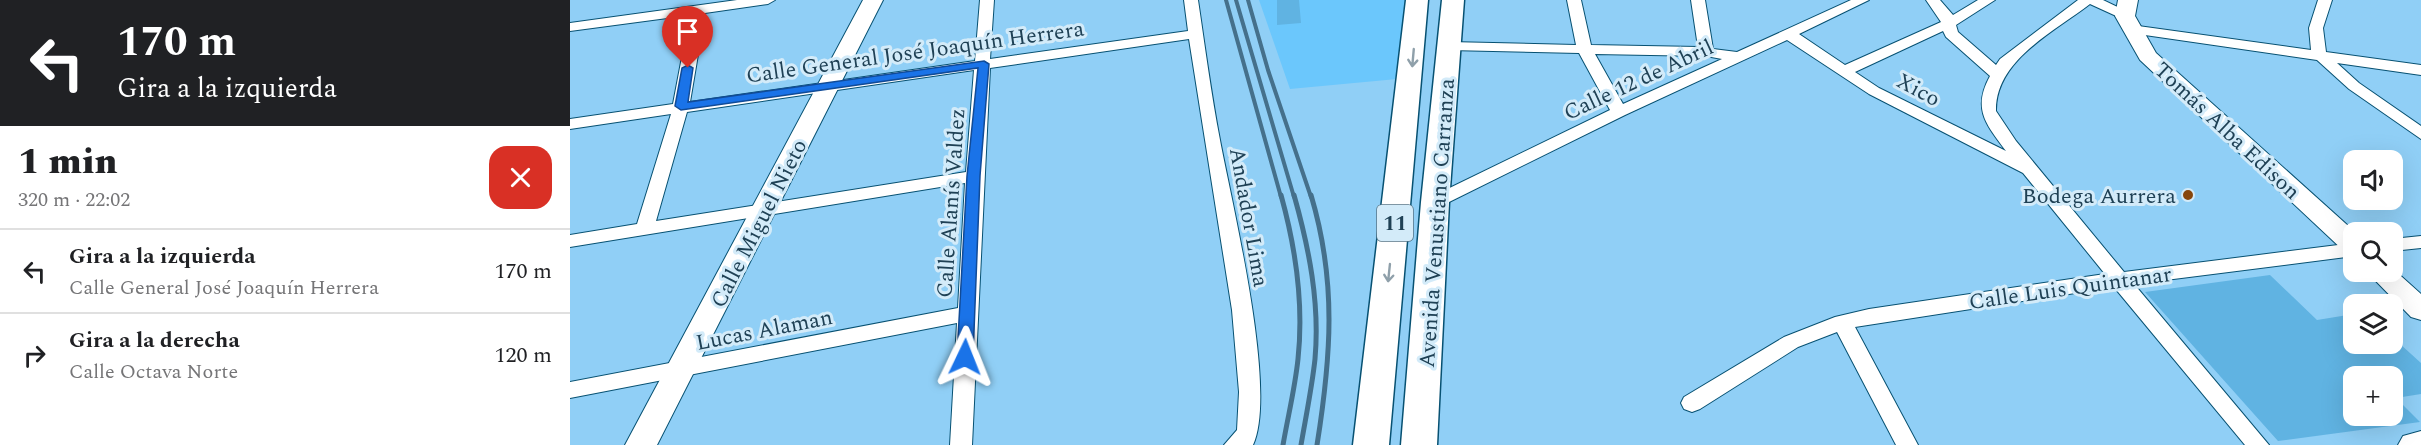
<!DOCTYPE html>
<html lang="es">
<head>
<meta charset="utf-8">
<style>
	:root { --surface:#fff; --page:#f2f2f2; --text:#202124; --muted:#757577; --line:#e0e0e0 }
	body { margin:0; font-family:Spectral,serif; background:var(--page); color:var(--text); height:100vh; display:flex; flex-direction:column; font-size:22px; white-space:nowrap }
	* { box-sizing:border-box; margin:0 }
	p { font-size:20px; color:var(--muted) }
	.icon { flex:none; width:33px; height:33px; fill:none; stroke:currentColor; stroke-width:2; stroke-linecap:round; stroke-linejoin:round }
	.map { position:relative; flex:1; overflow:hidden }
	.side { display:flex; flex-direction:column; background:var(--surface); width:570px }
	.side>* { flex:none }
	.hud { background:#202124; color:#fff; overflow:hidden }
	.fabs { position:absolute; left:1773px; top:150px; display:grid; gap:12px }
	.fabs a { display:grid; place-items:center; width:60px; height:60px; border-radius:12px; background:var(--surface); box-shadow:0 6px 24px #0002; font-size:30px }
	.pin { position:absolute; display:grid; place-items:center; width:51px; height:51px; color:#fff; margin:-62px -26px; border-radius:50% 50% 50% 0; rotate:-45deg; box-shadow:0 0 6px #0007 }
	.pin .icon { rotate:45deg }
	.me { position:absolute; width:66px; margin:-33px; rotate:2deg; stroke-linejoin:round; filter:drop-shadow(0 0 4px #0008) }
	.turn { display:flex; align-items:center; gap:21px; height:126px; padding:0 18px; font-size:27px }
	.turn .icon { width:78px; height:78px; stroke-width:2.5 }
	.turn b { display:block; font-size:42px; line-height:51px }
	.round { display:grid; place-items:center; flex:none; width:63px; height:63px; border-radius:18px; background:var(--page) }
	.headline { display:flex; align-items:center; justify-content:space-between; height:102px; padding:0 18px }
	h1 { font-size:36px; font-weight:800; line-height:45px }
	ul { padding:0; list-style:none }
	li { display:flex; align-items:center; gap:18px; height:84px; padding:0 18px; border-top:2px solid var(--line) }
	li div { flex:1 }
	li b { display:block; font-size:22px }
	li em { font-style:normal }
	main { display:flex; flex:1; min-height:0 }
	.map>svg:first-child { display:block }
	.built { fill:#6bc7fc }
	.building { fill:#60b3e2; fill-rule:evenodd }
	.lines { fill:none; stroke-linecap:round; stroke-linejoin:round }
	.street-casing { stroke:#075172; stroke-width:2 }
	.secondary-casing { stroke:#075172; stroke-width:2 }
	.primary-casing { stroke:#075172; stroke-width:3 }
	.street { fill:#fff; fill-rule:evenodd }
	.secondary { fill:#fff; fill-rule:evenodd }
	.primary { fill:#fff; fill-rule:evenodd }
	.rail-far1 { stroke:#45708b; stroke-width:4 }
	.rail { stroke:#45708b; stroke-width:5 }
	.oneway { stroke:#8fa0aa }
	.route { fill:#1a73e8; stroke:#114b97; stroke-width:1.5 }
	.poi-dot { fill:#86470d; stroke:#d3ebf9; stroke-width:2 }
	.labels { text-anchor:middle; stroke-width:6; stroke-linejoin:round; paint-order:stroke }
	.shield { fill:#d3ebf9; stroke:#557486; stroke-width:1.5 }
	.shield-label { font-size:21px; font-weight:bold; fill:#1f4155 }
	.street-label { font-size:22px; fill:#1f4155; stroke:#d3ebf9 }
	.poi-label { font-size:22px; fill:#1f4155; stroke:#d3ebf9; text-anchor:end }
</style>
</head>
<body>
<main>
<section class="side">
<div class="hud">
<div class="turn"><svg class="icon" aria-label="left" viewBox="0 0 24 24"><path d="M17 20v-9H6M10 6l-5 5 5 5"/></svg><div><b>170 m</b>Gira a la izquierda</div></div>
</div>
<div class="headline"><div><h1>1 min</h1><p>320 m · 22:02</p></div><a class="round" style="background:#d93025;color:#fff"><svg class="icon" aria-label="close" viewBox="0 0 24 24"><path d="M6 6l12 12M18 6L6 18"/></svg></a></div>
<ul>
<li><svg class="icon" aria-label="left" viewBox="0 0 24 24"><path d="M17 20v-9H6M10 6l-5 5 5 5"/></svg><div><b>Gira a la izquierda</b><p>Calle General José Joaquín Herrera</p></div><em>170 m</em></li>
<li><svg class="icon" aria-label="right" viewBox="0 0 24 24"><path d="M7 20v-9h11M14 6l5 5-5 5"/></svg><div><b>Gira a la derecha</b><p>Calle Octava Norte</p></div><em>120 m</em></li>
</ul>
</section>
<div class="map">
<svg width="1851" height="445" viewBox="0 0 1851 445">
	<rect width="100%" height="100%" fill="#90cff6"/>
	<path class="built" d="M689 0H835L827 79 720 89Z"/>
	<path class="building" d="M707 0H729L731 23 707 25Z
		M1700 275 1747 320 1784 314V344H1830L1851 363V394L1826 398 1850 422 1708 441 1575 292ZM1784 376H1822V416H1784Z"/>
	<g class="lines">
		<g class="street-casing">
			<path id="street" d="M167 0H205L198 4 135 13 120 102 405 61 410 0H424L420 59 618 31 614 0H628C635 47 641 93 650 140 662 204 708 391 683 445H654L667 430 669 392 662 310 619 39 420 68 402 445H380L387 323 0 398V382L388 308 395 183 0 247V235L67 224 101 114 0 129V119L103 104 120 15 0 31V23ZM404 70 396 172 86 221 117 112Z
				M997 0H1011L1021 45 1128 47 1121 0H1135L1143 49 1167 52 1281 0H1299L1229 34 1275 65 1371 22 1356 0H1370L1383 15 1408 0H1425L1386 25 1388 32 1426 65 1430 59 1508 0H1533L1560 13V19L1555 20 1520 4C1484 32 1425 60 1426 111L1446 141 1554 272 1784 243V256L1564 284 1699 445H1675L1544 287 1285 327 1348 445H1326L1267 332 1228 347 1130 409 1122 412 1114 409 1111 403 1114 397 1214 337 1265 317 1299 309 1535 274 1453 173 1299 94 1217 40 1055 115 871 206H859L856 202 859 198 1040 110 1009 53 879 50 872 46 879 42 1006 45ZM1373 31 1376 37 1420 76C1402 109 1416 124 1436 151L1309 88 1285 72ZM1025 54 1136 56 1152 59 1053 104Z
				M1748 0H1762L1753 28 1756 52 1851 65V75L1767 63 1789 83 1851 126V139L1779 89 1747 60 1561 33 1554 29 1561 25 1741 50 1739 28Z
				M1851 236V248L1822 251V239Z"/>
		</g>
		<g class="secondary-casing">
			<path id="secondary" d="M293 0H313L87 445H55Z
				M1548 0H1568L1565 16 1586 53 1785 232 1784 255 1775 252 1570 60 1545 16Z
				M1822 268 1851 294V320L1841 317 1797 272H1822Z
				M1851 431V445H1828L1833 436Z"/>
		</g>
		<g class="primary-casing">
			<path id="primary" d="M836 0H858L819 445H783Z
				M872 0H894L879 202 867 445H831L851 202Z"/>
		</g>
		<use href="#street" class="street"/>
		<use href="#secondary" class="secondary"/>
		<use href="#primary" class="primary"/>
		<path class="rail-far1" d="M656 0 711 197
			M666 0 724 197
			M678 0 698 70 741 197"/>
		<path class="rail" d="M711 195C726 249 734 303 728 359 725 388 718 416 713 445
			M724 195C739 248 750 303 745 359 742 387 736 416 731 445
			M741 195C767 282 761 357 747 445"/>
	</g>
	<defs><path id="oneway-shaft" d="M-6 0H5M1.5-3L5.5 0L1.5 3" fill="none" stroke-width="1.6" stroke-linecap="round" stroke-linejoin="round" transform="scale(1.5)"/></defs>
	<g class="oneway">
		<use href="#oneway-shaft" transform="translate(843 58) rotate(95)"/>
		<use href="#oneway-shaft" transform="translate(819 273) rotate(96)"/>
	</g>
	<path class="route" d="M414 61 419 64 410 176 403 357 395 364 387 357 397 176 408 68 111 110 105 106 112 68 118 65 123 68 118 102Z"/>
	<circle class="poi-dot" cx="1618" cy="195" r="6"/>
	<g class="labels">
		<rect class="shield" x="807" y="205" width="36" height="36" rx="4.5"/>
		<g class="shield-label">
			<text x="825" y="230">11</text>
		</g>
		<g class="street-label">
			<text transform="translate(345 51) rotate(-8)" y="8">Calle General José Joaquín Herrera</text>
			<text transform="translate(1068 79) rotate(-25)" y="8">Calle 12 de Abril</text>
			<text transform="translate(1349 89) rotate(28)" y="8">Xico</text>
			<text transform="translate(1658 130) rotate(43)" y="8">Tomás Alba Edison</text>
			<text transform="translate(380 203) rotate(-86)" y="8">Calle Alanís Valdez</text>
			<text transform="translate(680 217) rotate(80)" y="8">Andador Lima</text>
			<text transform="translate(188 223) rotate(-63)" y="8">Calle Miguel Nieto</text>
			<text transform="translate(866 223) rotate(-86)" y="8">Avenida Venustiano Carranza</text>
			<text transform="translate(1500 287) rotate(-8)" y="8">Calle Luis Quintanar</text>
			<text transform="translate(194 329) rotate(-11)" y="8">Lucas Alaman</text>
		</g>
		<g class="poi-label">
			<text x="1606" y="203">Bodega Aurrera</text>
		</g>
	</g>
</svg>
<div class="fabs">
<a><svg class="icon" aria-label="sound" viewBox="0 0 24 24"><path d="M4 9h4l5-4v14l-5-4H4zM17 9q2 3 0 6"/></svg></a>
<a><svg class="icon" aria-label="search" viewBox="0 0 24 24"><circle cx="10" cy="10" r="6"/><path d="M15 15l6 6"/></svg></a>
<a><svg class="icon" aria-label="layers" viewBox="0 0 24 24"><path d="M12 4l9 5-9 5-9-5zM3 14l9 5 9-5"/></svg></a>
<a>+</a>
</div>
<div class="pin" style="left:118px;top:68px;background:#d93025"><svg class="icon" aria-label="arrive" viewBox="0 0 24 24"><path d="M6 21V4h12l-3 4 3 4H6"/></svg></div>
<svg class="me" style="left:395px;top:357px" viewBox="-20 -20 40 40"><path d="M0-17L14 15 0 8-14 15z" fill="#1a73e8" stroke="#fff" stroke-width="4"/></svg>
</div>
</main>
</body>
</html>
